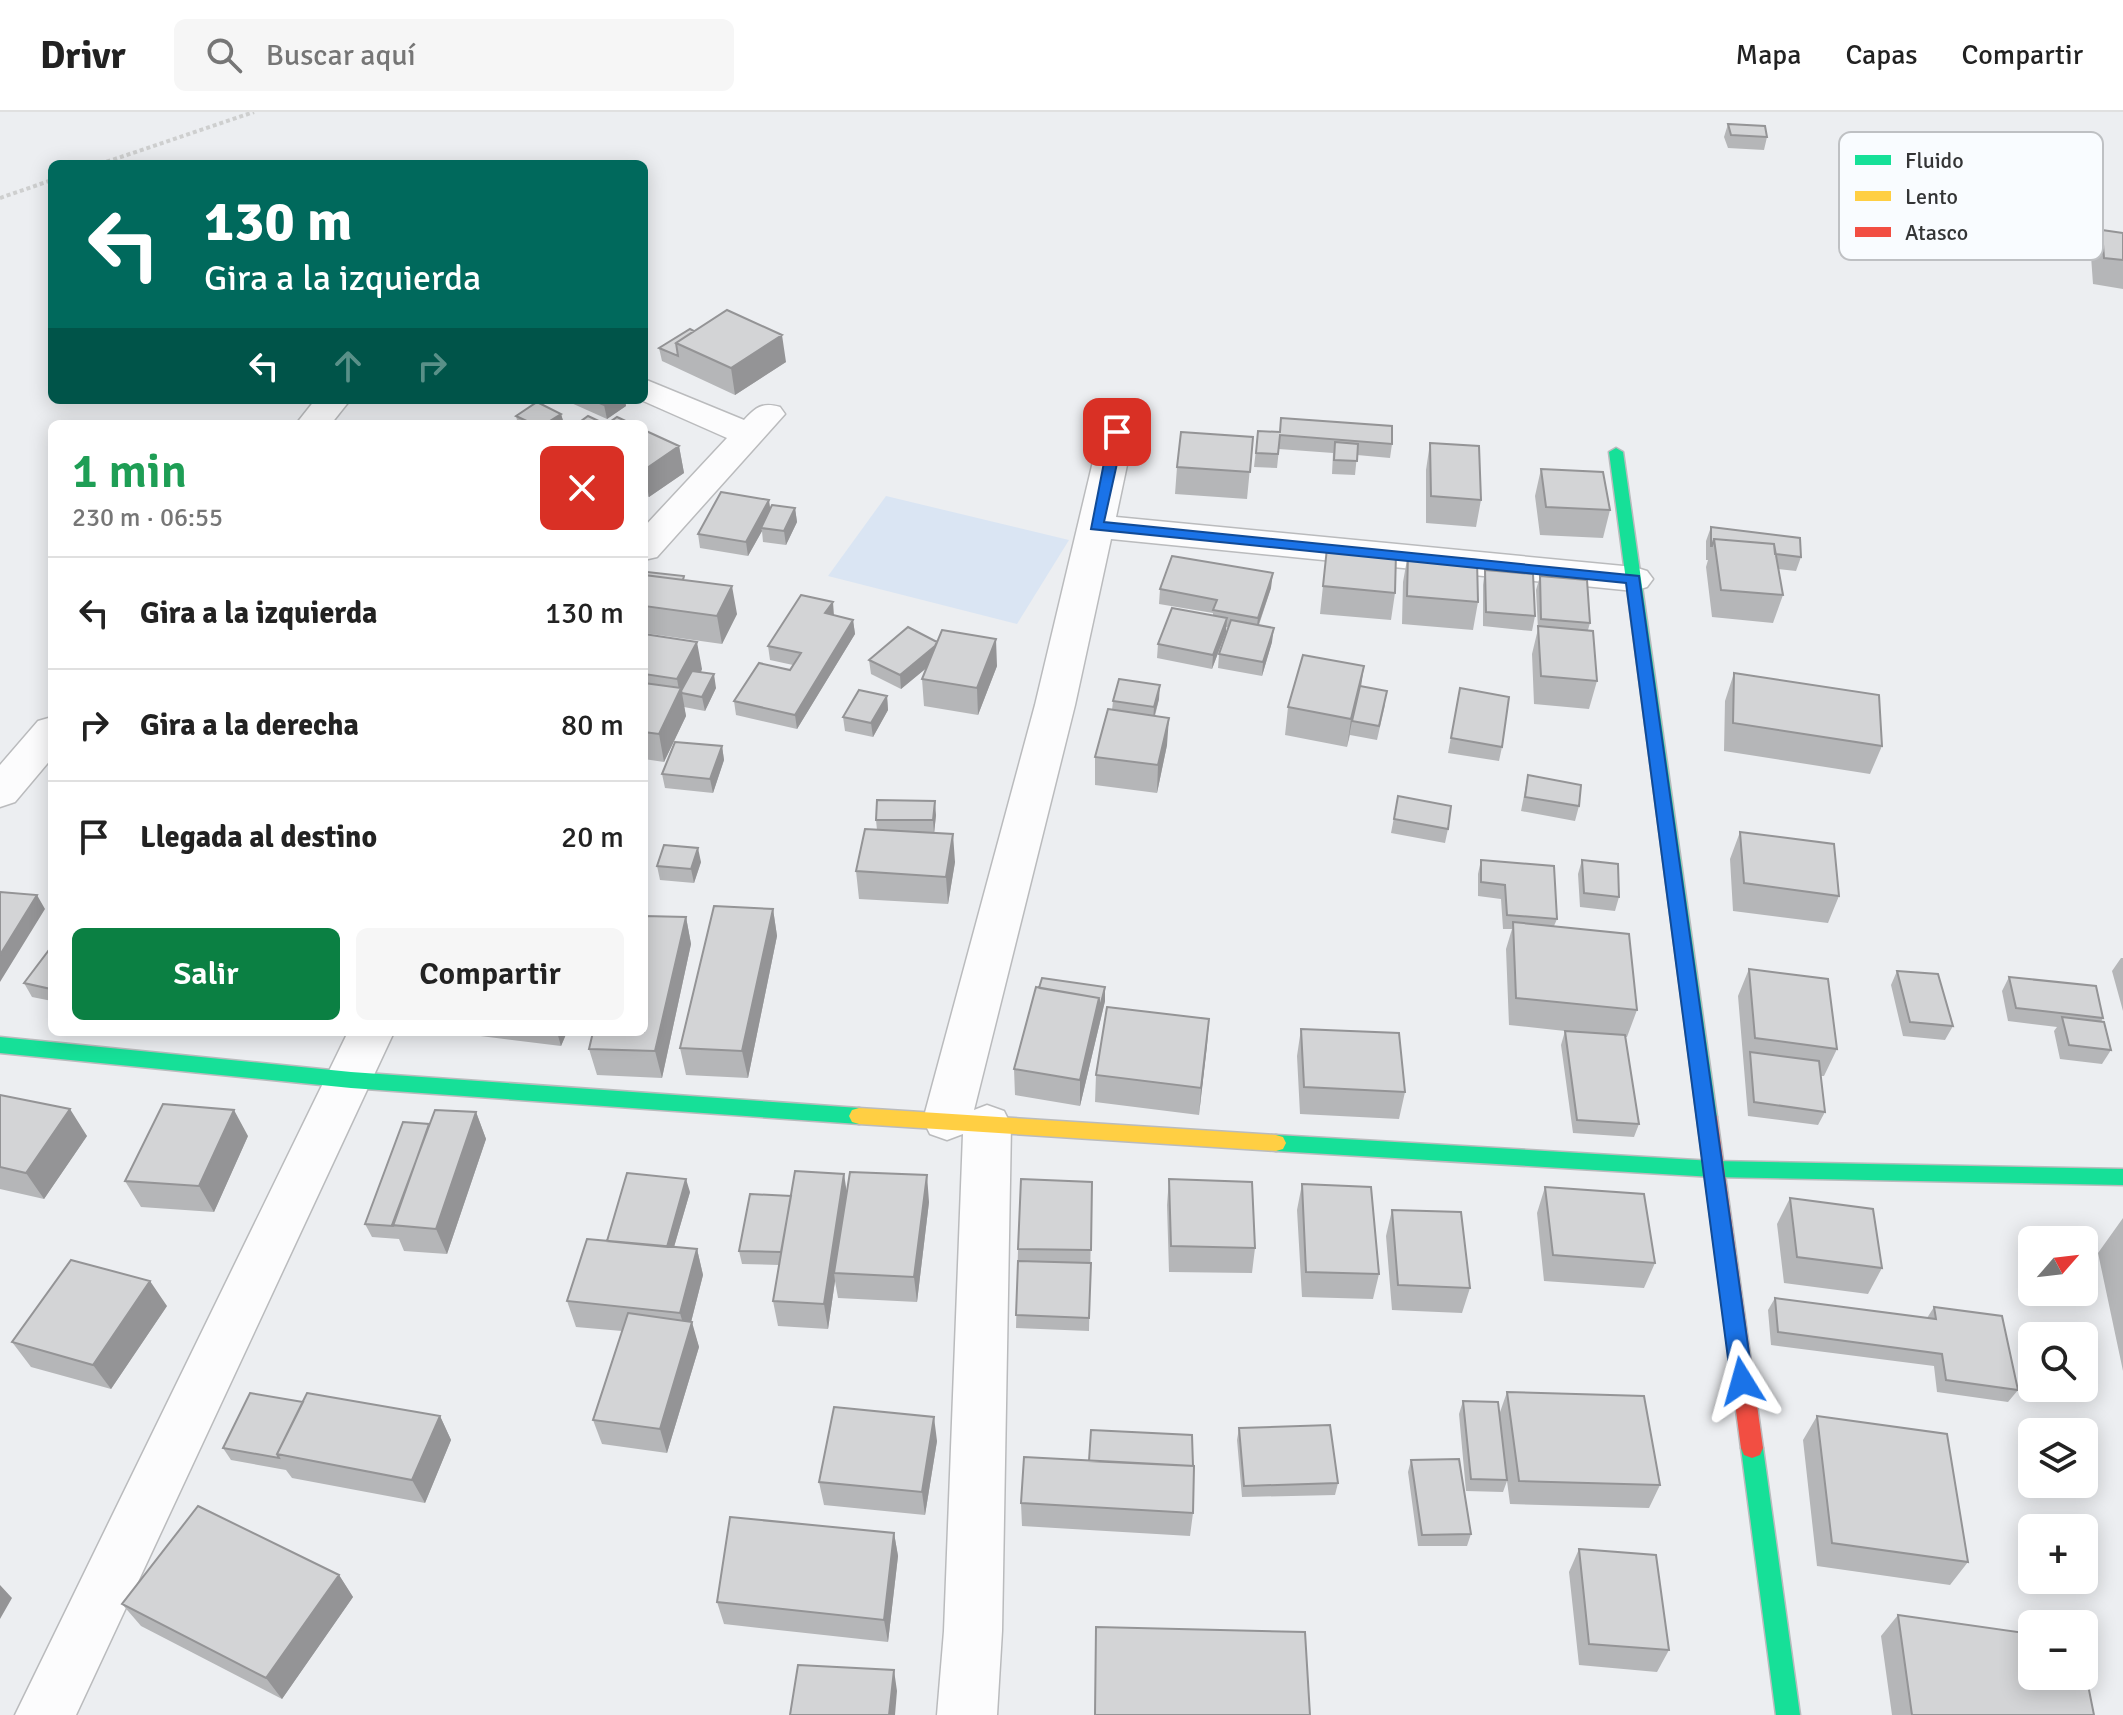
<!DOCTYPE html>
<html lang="es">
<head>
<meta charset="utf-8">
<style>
	:root { --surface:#fff; --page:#f6f6f6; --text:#222; --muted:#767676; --line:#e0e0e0; --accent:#0b8043 }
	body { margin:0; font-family:Signika,sans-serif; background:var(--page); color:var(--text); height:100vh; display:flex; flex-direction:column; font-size:30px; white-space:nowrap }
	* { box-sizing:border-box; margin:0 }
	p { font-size:26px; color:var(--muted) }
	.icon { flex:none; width:44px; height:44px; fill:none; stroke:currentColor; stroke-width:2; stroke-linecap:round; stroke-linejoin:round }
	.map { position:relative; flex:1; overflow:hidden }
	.details { position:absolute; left:48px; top:308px; width:600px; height:616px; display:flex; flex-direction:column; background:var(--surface); border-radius:12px; box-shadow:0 4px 20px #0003 }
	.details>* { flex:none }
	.top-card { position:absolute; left:48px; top:48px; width:600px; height:244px; border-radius:12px; box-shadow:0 4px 20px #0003; background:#00695c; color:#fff; overflow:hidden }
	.needle { width:52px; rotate:62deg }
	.tools { position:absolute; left:2018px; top:1114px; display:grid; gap:16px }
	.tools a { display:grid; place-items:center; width:80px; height:80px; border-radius:12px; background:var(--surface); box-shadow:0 4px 20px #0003; font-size:40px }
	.pin { position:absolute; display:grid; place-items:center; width:68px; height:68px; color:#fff; margin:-34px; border-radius:16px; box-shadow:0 4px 12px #0006 }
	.me { position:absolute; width:88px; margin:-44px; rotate:352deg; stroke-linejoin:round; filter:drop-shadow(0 0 6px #0008) }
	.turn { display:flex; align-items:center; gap:28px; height:168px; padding:0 24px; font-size:36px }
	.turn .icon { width:104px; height:104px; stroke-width:2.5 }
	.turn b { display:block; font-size:56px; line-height:68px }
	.lanes { display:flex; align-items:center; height:76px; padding:0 24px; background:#0003; justify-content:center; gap:40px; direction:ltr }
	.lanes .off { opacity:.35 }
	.round { display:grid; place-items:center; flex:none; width:84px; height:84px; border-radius:12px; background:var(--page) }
	.overview { display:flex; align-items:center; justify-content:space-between; height:136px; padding:0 24px }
	h1 { font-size:48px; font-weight:600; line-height:60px; color:#1e9e55 }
	.button { display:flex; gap:16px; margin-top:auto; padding:16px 24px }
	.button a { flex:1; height:92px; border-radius:12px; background:var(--accent); color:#fff; font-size:32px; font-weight:600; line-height:92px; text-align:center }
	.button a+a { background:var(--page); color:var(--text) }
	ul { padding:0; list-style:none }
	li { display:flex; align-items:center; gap:24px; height:112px; padding:0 24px; border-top:2px solid var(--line) }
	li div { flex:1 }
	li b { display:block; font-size:30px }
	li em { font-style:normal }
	header { display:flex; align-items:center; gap:48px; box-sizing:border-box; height:112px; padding:0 40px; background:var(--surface); border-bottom:2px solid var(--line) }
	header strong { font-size:38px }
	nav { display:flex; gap:44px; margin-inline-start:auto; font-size:28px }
	.search { width:560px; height:72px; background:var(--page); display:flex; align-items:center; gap:20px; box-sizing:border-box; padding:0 28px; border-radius:12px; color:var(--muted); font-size:30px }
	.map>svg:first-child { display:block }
	.green { fill:#dae5f3 }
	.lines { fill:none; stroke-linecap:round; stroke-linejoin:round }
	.street-casing { stroke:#babbbd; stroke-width:3 }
	.fast-casing { stroke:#babbbd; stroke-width:3 }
	.slow-casing { stroke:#babbbd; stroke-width:3 }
	.jam-casing { stroke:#babbbd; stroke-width:3 }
	.path { stroke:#cecfcf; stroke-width:4; stroke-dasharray:4 3; stroke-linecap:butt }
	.street { fill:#fcfcfd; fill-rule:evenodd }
	.fast { fill:#16e098; fill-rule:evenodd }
	.slow { fill:#ffcf43; fill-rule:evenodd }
	.jam { fill:#f24e42; fill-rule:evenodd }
	.wall { fill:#b5b6b8 }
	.shaded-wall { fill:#949496 }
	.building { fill:#d3d4d6; stroke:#949496; stroke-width:2 }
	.route { fill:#1a73e8; stroke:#114b97; stroke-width:2 }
	.key { fill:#f9fcff; stroke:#bec0c3; stroke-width:2 }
	.key-label { font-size:22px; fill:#343536 }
</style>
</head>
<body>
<header>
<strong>Drivr</strong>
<div class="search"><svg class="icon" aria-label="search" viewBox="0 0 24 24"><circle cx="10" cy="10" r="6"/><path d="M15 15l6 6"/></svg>Buscar aquí</div>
<nav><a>Mapa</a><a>Capas</a><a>Compartir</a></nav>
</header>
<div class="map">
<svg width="2123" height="1603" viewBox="0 0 2123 1603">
	<rect width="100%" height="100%" fill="#eceef1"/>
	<path class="green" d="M886 384 1069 428 1017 512 828 464Z"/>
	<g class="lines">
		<g class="street-casing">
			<path id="street" d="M644 267 744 308C756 295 762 290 780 295L785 302 657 445 644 448V415L727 326 641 288H644Z
				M315 288H350L331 312H296Z
				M1117 310 1129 313 1134 320 1116 405 1634 455 1647 459 1653 467 1647 475 1634 479 1111 427 1075 593 974 998 987 993 1004 999 1011 1013 1002 1519 997 1603H937L944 1519 963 1022 947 1028 930 1022 923 1008 1035 593 1100 320 1105 313Z
				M52 605V646L15 690 0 695V653L38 609Z
				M348 920H394L76 1603H15Z"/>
		</g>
		<g class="fast-casing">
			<path id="fast" d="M1616 336 1623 340 1717 1005 1714 1011 1707 1013 1700 1011 1697 1005 1609 340Z
				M0 925 351 960 859 996 866 998 869 1004 866 1010 859 1012 351 976 0 941Z
				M1276 1023 1713 1049 2123 1057V1073L1713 1065 1276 1039 1269 1037 1266 1031 1269 1025Z
				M1752 1326 1760 1329 1763 1336 1800 1603H1776L1741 1336 1744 1329Z"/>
		</g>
		<g class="slow-casing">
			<path id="slow" d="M859 996 1276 1023 1283 1025 1286 1031 1283 1037 1276 1039 859 1012 852 1010 849 1004 852 998Z"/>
		</g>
		<g class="jam-casing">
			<path id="jam" d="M1707 997 1714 999 1717 1005 1763 1336 1760 1343 1752 1346 1744 1343 1741 1336 1697 1005 1700 999Z"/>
		</g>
		<path class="path" d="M100 52 254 0
			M0 86 52 68"/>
		<use href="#street" class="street"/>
		<use href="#fast" class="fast"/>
		<use href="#slow" class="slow"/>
		<use href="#jam" class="jam"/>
	</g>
	<path class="wall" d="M1728 12 1767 25 1764 38 1728 36 1724 25Z
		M2102 118 2123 121V177L2093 172 2091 144Z
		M694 219 786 250 735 283 662 249 659 236Z
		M569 288H625L626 294 607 307 569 290Z
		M561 302 564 312H518L516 304Z
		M644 318 679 334 684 361 649 385 644 383Z
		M1258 319 1392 332 1390 346 1357 343 1355 363 1332 362 1333 341 1279 337 1277 356 1254 355Z
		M1253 325 1247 387 1175 382 1177 355Z
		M1430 331 1481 388 1476 415 1426 411V358Z
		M1541 357 1610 398 1603 426 1540 423 1535 384Z
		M795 396 797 410 786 433 763 430 762 419 748 444 700 436 698 422 770 397Z
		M1711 415 1801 445 1796 459 1778 457 1783 483 1773 511 1712 505 1706 455 1708 448H1706V429Z
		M1327 436 1395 481 1391 508 1320 502Z
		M1408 442 1478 490 1473 518 1402 512 1403 470Z
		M1485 458 1535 504 1532 519 1483 514V473Z
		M644 463 737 502 722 532 644 521Z
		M1540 464 1590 511 1588 518 1597 569 1589 597 1534 592 1532 542 1538 517 1536 478Z
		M1271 476 1259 513 1272 530 1262 564 1218 556 1219 542 1228 515H1226V520L1212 557 1157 546 1158 532 1213 504V501L1159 492 1160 477Z
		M834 503 853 508 855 522 797 617 736 603 734 589 790 558 793 553 770 548 768 534Z
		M644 522 702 557 701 560 716 576 705 599 684 595 686 604 664 650 644 647Z
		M937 530 997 554 978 603 924 594 922 567 926 556 901 577 871 562 869 548Z
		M1734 561 1882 634 1870 662 1724 639 1725 589Z
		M1361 574 1385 593 1377 628 1350 623 1347 635 1285 623 1288 595Z
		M1460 576 1502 635 1499 649 1448 641Z
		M887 584 888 598 873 625 845 619 843 605Z
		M1159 587 1155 604 1167 633 1157 681 1095 673V645L1112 598 1113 589Z
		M722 634 724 648 713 681 665 676 662 662Z
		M1528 663 1579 694 1575 709 1521 699Z
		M1398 684 1448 717 1445 731 1391 721Z
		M936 703 934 721 955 750 948 792 859 787 856 759 877 718 876 708Z
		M1740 720 1839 784 1828 811 1733 799 1730 747Z
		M1481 748 1557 807 1554 814 1637 898 1627 925H1625L1639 1012 1634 1025 1573 1021 1561 933 1565 919 1574 920 1509 913 1506 837 1512 817H1503L1501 787 1478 784V762Z
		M1582 748 1619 785 1615 799 1580 795 1578 762Z
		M701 750 694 771 660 768 657 754Z
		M773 797 777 824 748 966 686 963 680 936Z
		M686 805 691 832 662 966 597 963 589 937Z
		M52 834V889L32 885 24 871Z
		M2121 846H2123V899L2112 859Z
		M1749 857 1837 937 1824 964H1821L1825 1000 1818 1013 1748 1004 1738 884Z
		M1897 859 1953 914 1945 928 1903 924 1891 873Z
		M2009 865 2103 906 2101 910 2111 938 2102 952 2060 947 2054 919 2057 915 2008 909 2002 879Z
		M1105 875V889L1080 994 1015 983 1014 957Z
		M1209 907 1199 1003 1095 990 1096 963Z
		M1301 917 1405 980 1399 1007 1300 1002 1297 944Z
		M449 920H567L561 934Z
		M0 983 87 1024 44 1087 0 1077Z
		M476 1000 486 1027 447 1142 404 1139 399 1127 372 1125 365 1112 429 1012Z
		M248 1024 214 1100 141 1095 125 1069Z
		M1169 1067 1255 1136 1252 1161 1169 1160 1167 1093Z
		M1092 1070 1089 1219 1016 1216 1018 1137Z
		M1302 1072 1379 1162 1373 1187 1302 1185 1297 1098Z
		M1545 1075 1655 1151 1644 1176 1544 1169 1537 1101Z
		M690 1080 674 1135 697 1137 703 1163 691 1210 699 1235 667 1341 602 1332 593 1308 622 1219 576 1215 567 1189 607 1129Z
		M847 1081 929 1090 917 1190 838 1186 835 1169 828 1217 778 1214 773 1189 779 1153 742 1152 739 1139 791 1084Z
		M1790 1086 1882 1156 1868 1182 1784 1171 1777 1112Z
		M1392 1098 1470 1176 1462 1201 1392 1198 1386 1124Z
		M2123 1106V1259L2098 1141Z
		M1775 1186 1927 1206 1934 1195 2018 1278 2008 1290 1937 1280 1934 1254 1771 1233 1768 1198Z
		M167 1194 111 1277 31 1255 12 1230Z
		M1507 1280 1660 1373 1649 1396 1510 1392 1507 1369 1503 1380 1466 1379 1459 1302 1463 1289 1499 1303Z
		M303 1290 440 1304 451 1328 425 1391 292 1366 286 1358 231 1348 223 1336Z
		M1817 1304 1968 1450 1950 1473 1817 1454 1803 1328Z
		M1239 1316 1338 1371 1335 1383 1242 1385 1237 1328Z
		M937 1329 925 1403 824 1393 819 1370Z
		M1411 1348 1471 1422 1467 1434H1418L1408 1360Z
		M1021 1391 1193 1401 1190 1424 1022 1414Z
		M894 1421 898 1444 888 1530 724 1512 717 1490Z
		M1579 1437 1669 1538 1657 1560 1579 1553 1569 1460Z
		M339 1463 353 1485 282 1587 141 1514 122 1492Z
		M1898 1503 2094 1603H1892L1881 1524Z"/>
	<path class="shaded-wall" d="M782 223 786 250 735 283 731 256Z
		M612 288H625L626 294 607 307 604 293Z
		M561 302 564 312H545Z
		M679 334 684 361 649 385 644 358Z
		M769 388 771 402 761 416 762 419 748 444 746 430Z
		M645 391 647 405 644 408V392Z
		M795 396 797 410 786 433 784 419Z
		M1273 461 1271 476 1256 520 1258 506Z
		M732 474 737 502 722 532 717 504Z
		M833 490 834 504 825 501Z
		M1227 506 1226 520 1212 557 1213 543Z
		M853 508 855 522 797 617 795 603Z
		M1274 516 1272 530 1262 564 1263 550Z
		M996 527 997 554 978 603 977 576Z
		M697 530 702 557 689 583 682 581 686 604 664 650 659 622 679 578 677 567Z
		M939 531 940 545 901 577 900 563Z
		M1364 554 1360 582 1352 609 1347 635 1351 607Z
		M714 562 716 576 705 599 702 585Z
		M1160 573 1159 587 1153 609 1154 595Z
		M887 584 888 598 873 625 871 611Z
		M1169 606 1167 633 1157 681 1158 653Z
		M722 634 724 648 713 681 710 667Z
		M935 689 936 703 934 722 933 708Z
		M953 722 955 750 948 792 946 765Z
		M698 736 701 750 694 771 691 757Z
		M37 783 45 797 0 870V843Z
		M773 797 777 824 748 966 742 939Z
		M686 805 691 832 662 966 655 939Z
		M1105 875V889L1080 994V968L1099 886Z
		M1209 907 1207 934 1199 1003 1201 976Z
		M557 920H567L561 934Z
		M70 997 87 1024 44 1087 26 1061Z
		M234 998 248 1024 214 1100 199 1074Z
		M476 1000 486 1027 447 1142 436 1117Z
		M844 1062 848 1088 834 1161 835 1169 828 1217 824 1192Z
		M927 1063 929 1090 917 1190 914 1165Z
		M686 1067 690 1080 669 1152 666 1139Z
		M697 1137 703 1163 687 1226 680 1201Z
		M150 1169 167 1194 111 1277 93 1253Z
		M692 1210 699 1235 667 1341 660 1317Z
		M440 1304 451 1328 425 1391 412 1368Z
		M934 1305 937 1329 925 1403 922 1380Z
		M894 1421 898 1444 888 1530 884 1508Z
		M339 1463 353 1485 282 1587 266 1566Z
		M0 1473 12 1486 0 1507Z
		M894 1558 897 1579 895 1603H889Z"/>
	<path class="building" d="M1728 12 1765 14 1767 25 1731 23Z
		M2102 118 2123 121V148L2104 146Z
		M727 198 782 223 731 256 676 231Z
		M690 217 694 219 676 231 678 244 659 236Z
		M592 288H612L604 293Z
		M537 290 561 302 545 312H533L516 304Z
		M588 304 605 312H577Z
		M617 305 632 312H607Z
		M1281 306 1392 314V332L1280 323 1278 342 1256 341 1258 319 1280 320Z
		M644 318 679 334 644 358Z
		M1181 320 1253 325 1250 360 1177 355Z
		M1335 330 1358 332 1357 349 1334 348Z
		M1430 331 1479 334 1481 388 1431 384Z
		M1541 357 1603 360 1610 398 1546 395Z
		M721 380 769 388 746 430 698 422Z
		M772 393 795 396 784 419 761 416Z
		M1711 415 1800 426 1801 445 1775 442 1774 432 1714 427 1712 434H1711Z
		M1714 427 1774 432 1783 483 1721 478Z
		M1327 436 1396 441 1395 481 1323 474Z
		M1408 442 1477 448 1478 490 1407 484Z
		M1172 444 1273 461 1258 506 1213 498 1217 488 1160 477Z
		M1485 458 1533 462 1535 504 1486 500Z
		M647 460 684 464 683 468 645 463Z
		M644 463 732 474 717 504 644 494Z
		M1540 464 1587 468 1590 511 1541 507Z
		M801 483 833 490 825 501 853 508 795 603 734 589 759 551 790 558 801 541 768 534Z
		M1172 496 1227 506 1213 543 1158 532Z
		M1231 508 1274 516 1263 550 1219 542Z
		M1538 514 1593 519 1597 569 1541 564Z
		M908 515 937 530 935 534 900 563 869 548Z
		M942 518 996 527 977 576 922 567Z
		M644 522 697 530 677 567 644 562Z
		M1303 543 1364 554 1351 607 1288 595Z
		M692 559 714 562 702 585 682 581 681 579Z
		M1734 561 1879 583 1882 634 1733 611Z
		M1119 567 1160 573 1154 595 1113 589Z
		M644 571 681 576 659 622 644 620Z
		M1360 574 1387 579 1379 614 1352 609Z
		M1460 576 1509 585 1502 635 1451 626Z
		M859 578 887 584 871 611 843 605Z
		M1108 597 1169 606 1158 653 1095 645Z
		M675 630 722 634 710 667 662 662Z
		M1528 663 1581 673 1579 694 1525 685Z
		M1398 684 1451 694 1448 717 1394 707Z
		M877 688 935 689 933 708H876Z
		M865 717 953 722 946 765 856 759Z
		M1740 720 1834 732 1839 784 1744 771Z
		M664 733 698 736 691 757 657 754Z
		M1481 748 1554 754 1557 807 1507 803 1505 773 1481 770Z
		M1582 748 1618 752 1619 785 1584 781Z
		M0 780 37 783 0 843Z
		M714 794 773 797 742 939 680 936Z
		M644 804 686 805 655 939 589 937 593 920H644Z
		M1513 810 1629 822 1637 898 1516 886Z
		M52 834V875L51 877 24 871Z
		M1749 857 1828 867 1837 937 1755 926Z
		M1897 859 1938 862 1953 914 1910 910Z
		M2009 865 2096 874 2103 906 2016 896Z
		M1042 866 1105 875 1099 899V886L1039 876Z
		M1036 875 1099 886 1080 968 1014 957Z
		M1107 895 1209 907 1201 976 1096 963Z
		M2062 905 2104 910 2111 938 2069 933Z
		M1301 917 1399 921 1405 980 1304 975Z
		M1565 919 1625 923 1639 1012 1577 1008Z
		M1750 940 1819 949 1825 1000 1754 990Z
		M0 983 70 997 26 1061 0 1055Z
		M163 992 234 998 199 1074 125 1069Z
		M435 998 476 1000 436 1117 392 1113Z
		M403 1010 429 1012 393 1114 365 1112Z
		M795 1059 844 1062 824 1192 773 1189Z
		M850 1060 927 1063 914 1165 834 1161Z
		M627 1061 686 1067 667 1135 607 1129Z
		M1021 1067 1092 1070 1091 1138 1018 1137Z
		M1169 1067 1252 1070 1255 1136 1171 1134Z
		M1302 1072 1371 1075 1379 1162 1306 1160Z
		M1545 1075 1644 1082 1655 1151 1553 1143Z
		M750 1082 791 1084 781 1140 739 1139Z
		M1790 1086 1873 1097 1882 1156 1797 1145Z
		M1392 1098 1461 1100 1470 1176 1398 1173Z
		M587 1127 697 1137 680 1201 567 1189Z
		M71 1148 150 1169 93 1253 12 1230Z
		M1018 1149 1091 1151 1089 1206 1016 1203Z
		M1775 1186 1936 1207 1934 1195 2002 1204 2018 1278 1946 1268 1942 1242 1778 1220Z
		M628 1201 692 1210 660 1317 593 1308Z
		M1507 1280 1644 1284 1660 1373 1519 1369Z
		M250 1281 303 1290 277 1342 279 1346 223 1336Z
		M307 1281 440 1304 412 1368 277 1342Z
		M1463 1289 1498 1290 1507 1368 1471 1367Z
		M834 1295 934 1305 922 1380 819 1370Z
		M1817 1304 1947 1322 1968 1450 1832 1431Z
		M1330 1313 1338 1371 1244 1374 1239 1316Z
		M1091 1318 1192 1323 1193 1354 1089 1349Z
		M1024 1345 1194 1354 1193 1401 1021 1391Z
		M1459 1347 1471 1422 1422 1423 1411 1348Z
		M198 1394 339 1463 266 1566 122 1492Z
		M730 1405 894 1421 884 1508 717 1490Z
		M1579 1437 1656 1443 1669 1538 1589 1532Z
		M1898 1503 2032 1522V1564H2084V1553L2094 1603H1912Z
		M1096 1515 1305 1520 1310 1603H1095Z
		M798 1553 894 1558 889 1603H790Z"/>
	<path class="route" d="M1117 316 1124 320 1104 410 1639 464 1753 1269 1750 1276 1742 1279 1734 1276 1731 1269 1626 471 1091 417 1110 320Z"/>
	<rect x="1839" y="20" width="264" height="128" rx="12" class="key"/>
	<rect x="1855" y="43" width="36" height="10" fill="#16e098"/>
	<rect x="1855" y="79" width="36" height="10" fill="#ffcf43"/>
	<rect x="1855" y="115" width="36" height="10" fill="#f24e42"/>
	<g class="key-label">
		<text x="1905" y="56">Fluido</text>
		<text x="1905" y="92">Lento</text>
		<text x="1905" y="128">Atasco</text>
	</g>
</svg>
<div class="tools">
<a><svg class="needle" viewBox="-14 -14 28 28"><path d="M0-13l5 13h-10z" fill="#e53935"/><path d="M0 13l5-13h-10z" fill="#767676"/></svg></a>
<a><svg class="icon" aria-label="search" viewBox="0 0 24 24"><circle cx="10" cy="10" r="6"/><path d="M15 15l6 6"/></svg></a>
<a><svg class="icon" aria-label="layers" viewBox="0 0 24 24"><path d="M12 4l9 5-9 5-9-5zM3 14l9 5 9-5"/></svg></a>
<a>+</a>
<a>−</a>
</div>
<div class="pin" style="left:1117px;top:320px;background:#d93025"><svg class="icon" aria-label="arrive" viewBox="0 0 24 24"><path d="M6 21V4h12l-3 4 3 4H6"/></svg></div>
<svg class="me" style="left:1742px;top:1269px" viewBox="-20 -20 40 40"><path d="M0-17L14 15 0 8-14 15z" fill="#1a73e8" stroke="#fff" stroke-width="4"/></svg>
<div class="top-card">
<div class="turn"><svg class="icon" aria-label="left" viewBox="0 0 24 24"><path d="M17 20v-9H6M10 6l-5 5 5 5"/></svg><div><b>130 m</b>Gira a la izquierda</div></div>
<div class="lanes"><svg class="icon" aria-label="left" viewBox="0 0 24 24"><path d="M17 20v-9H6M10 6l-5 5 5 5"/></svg><svg class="icon off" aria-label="ahead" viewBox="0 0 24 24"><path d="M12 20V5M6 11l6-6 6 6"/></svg><svg class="icon off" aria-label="right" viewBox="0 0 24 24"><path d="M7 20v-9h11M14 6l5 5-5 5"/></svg></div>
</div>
<section class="details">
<div class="overview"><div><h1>1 min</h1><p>230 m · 06:55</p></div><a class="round" style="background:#d93025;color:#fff"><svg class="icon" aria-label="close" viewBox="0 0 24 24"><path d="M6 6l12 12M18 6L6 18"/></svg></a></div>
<ul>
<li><svg class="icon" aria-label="left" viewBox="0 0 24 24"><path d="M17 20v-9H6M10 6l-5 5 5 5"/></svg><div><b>Gira a la izquierda</b></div><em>130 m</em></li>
<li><svg class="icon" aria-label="right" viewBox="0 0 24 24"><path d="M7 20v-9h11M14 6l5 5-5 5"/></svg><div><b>Gira a la derecha</b></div><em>80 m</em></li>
<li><svg class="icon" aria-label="arrive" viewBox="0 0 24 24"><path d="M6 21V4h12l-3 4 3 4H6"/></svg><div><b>Llegada al destino</b></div><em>20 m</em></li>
</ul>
<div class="button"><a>Salir</a><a>Compartir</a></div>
</section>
</div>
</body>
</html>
